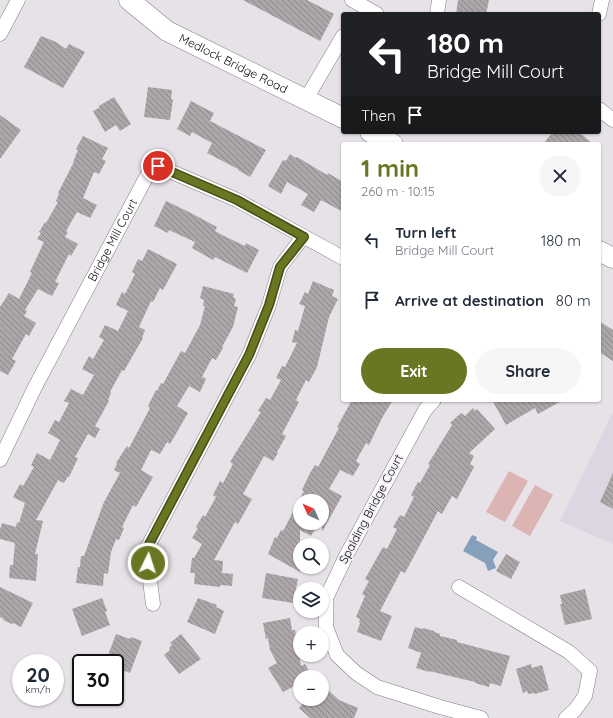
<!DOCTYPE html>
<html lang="en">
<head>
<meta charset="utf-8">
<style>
	:root { --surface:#fff; --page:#f6f6f7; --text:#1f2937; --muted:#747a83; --accent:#6a7622 }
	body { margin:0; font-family:Quicksand,sans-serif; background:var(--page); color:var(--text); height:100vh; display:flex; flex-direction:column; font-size:15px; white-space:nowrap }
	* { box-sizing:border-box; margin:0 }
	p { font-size:13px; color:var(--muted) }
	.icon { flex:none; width:22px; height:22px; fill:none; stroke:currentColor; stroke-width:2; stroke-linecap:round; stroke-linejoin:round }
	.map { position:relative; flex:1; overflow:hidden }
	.panel { position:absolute; left:341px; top:142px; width:260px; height:260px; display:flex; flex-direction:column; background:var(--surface); border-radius:4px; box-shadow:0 1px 3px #0004 }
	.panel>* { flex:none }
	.banner { position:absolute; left:341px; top:12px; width:260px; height:122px; border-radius:4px; box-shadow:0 1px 3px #0004; background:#202124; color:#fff; overflow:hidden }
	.needle { width:26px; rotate:315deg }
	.controls { position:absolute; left:293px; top:494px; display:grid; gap:8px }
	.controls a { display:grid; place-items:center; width:36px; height:36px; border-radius:50%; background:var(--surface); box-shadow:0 1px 3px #0004; font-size:20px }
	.speed { position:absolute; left:12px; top:654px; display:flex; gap:8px; font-size:20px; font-weight:700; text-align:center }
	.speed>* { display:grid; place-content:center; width:52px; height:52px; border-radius:50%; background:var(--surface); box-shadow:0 1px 3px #0004; line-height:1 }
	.speed small { font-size:10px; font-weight:400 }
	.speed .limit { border:2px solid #111; border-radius:6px; background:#fff; color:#111 }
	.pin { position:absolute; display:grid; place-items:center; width:34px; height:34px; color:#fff; margin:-17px; border:2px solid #fff; border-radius:50%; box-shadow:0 1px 4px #0007 }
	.me { position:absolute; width:44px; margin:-22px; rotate:4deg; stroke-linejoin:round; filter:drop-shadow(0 0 3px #0008) }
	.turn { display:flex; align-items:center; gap:14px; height:84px; padding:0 20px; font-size:18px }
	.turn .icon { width:52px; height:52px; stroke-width:2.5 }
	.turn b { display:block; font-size:28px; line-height:34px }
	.then { display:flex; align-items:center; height:38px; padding:0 20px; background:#0003; gap:8px; font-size:15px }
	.round { display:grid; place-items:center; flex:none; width:42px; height:42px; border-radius:21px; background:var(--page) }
	.head { display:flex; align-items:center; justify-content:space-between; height:68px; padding:0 20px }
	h1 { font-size:24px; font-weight:700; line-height:30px; color:var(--accent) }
	.button { display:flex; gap:8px; margin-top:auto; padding:8px 20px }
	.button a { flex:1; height:46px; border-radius:24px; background:var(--accent); color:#fff; font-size:16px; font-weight:700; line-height:46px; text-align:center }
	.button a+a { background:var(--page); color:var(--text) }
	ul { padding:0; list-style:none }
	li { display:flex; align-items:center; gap:12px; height:60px; padding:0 20px }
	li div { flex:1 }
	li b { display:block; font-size:15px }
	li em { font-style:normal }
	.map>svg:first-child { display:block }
	.built { fill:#ddd5e1 }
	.green { fill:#dcb4b3 }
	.water { fill:#84a0bb }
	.building { fill:url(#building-back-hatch) }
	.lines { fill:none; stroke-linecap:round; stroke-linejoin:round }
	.street-casing { stroke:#817e83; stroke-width:15 }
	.secondary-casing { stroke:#817e83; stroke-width:21 }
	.street { stroke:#fff; stroke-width:14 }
	.secondary { stroke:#fff; stroke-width:20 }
	.route-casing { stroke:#454d16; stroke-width:10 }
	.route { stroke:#6a7622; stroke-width:7 }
	.labels { text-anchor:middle; stroke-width:3.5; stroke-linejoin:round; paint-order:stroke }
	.street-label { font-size:12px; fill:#100f11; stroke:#f3f0f5 }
</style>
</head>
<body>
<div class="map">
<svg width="613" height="718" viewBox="0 0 613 718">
	<defs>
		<pattern id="building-back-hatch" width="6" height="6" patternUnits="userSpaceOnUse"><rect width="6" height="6" fill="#aca6a9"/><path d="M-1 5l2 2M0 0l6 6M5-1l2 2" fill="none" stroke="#8b8688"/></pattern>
	</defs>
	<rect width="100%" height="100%" fill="#e6e2e8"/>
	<path class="built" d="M613 412V544L560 521Z"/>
	<path class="green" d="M509 471 528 481 505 522 486 512Z
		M535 485 553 495 530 536 512 526Z"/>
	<path class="water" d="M472 535 477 537 476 540 498 552 493 560 496 568 488 571 485 563 463 551Z"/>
	<path class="building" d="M243 0H307L334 14 320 41Z
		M458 0H489L486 14H456Z
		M41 36 56 42 66 49 69 44 85 52 63 88 24 67Z
		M148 87 172 90 171 99 173 100 170 120 144 117Z
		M114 97 131 124 120 131 116 125 105 132 93 111 99 108V106Z
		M191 101 214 113 210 121 266 150 250 177 238 170V169L207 153 212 143 192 132 190 136 177 129Z
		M0 115 21 130 0 159Z
		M553 132H579L593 144H543Z
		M83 136 108 148 102 159 106 161 99 174 94 172 83 198 97 205 90 218 77 212 66 231 68 232 65 237 78 244 71 256 69 254 55 282 59 283 52 296 38 289 25 310 27 311 24 316 36 323 29 336 26 334 12 359 16 361 8 375 0 371V307L9 293 19 299 32 273 30 272 44 242 37 239 41 233 39 232 45 222 46 223 58 202 56 201 59 194 58 193 74 162H73L78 150 76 149Z
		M290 154 296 158 297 157 327 175 328 173 343 182V212L321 200 314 212 301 205 308 194 287 182 281 194 268 186 283 160 286 161Z
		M166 201 189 212 217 227 215 231 226 237 245 246 246 243 259 250 247 273 215 257 213 260 192 248 195 242 169 230 168 233 154 226Z
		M148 249 177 264 163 290 160 288 153 302 151 301 139 327 145 330 142 338H143L124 371 122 370 110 392 111 393 108 400 109 401 95 426 100 429 95 438 88 434 75 457 78 458 69 477 68 476 64 483 58 480 36 520 43 521 35 554H38L36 581 9 578 10 565H13L15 543 0 539V530L2 523 16 527 17 522 19 523 25 503 13 497 20 484 23 486 34 467 31 465 37 453 50 460 60 440 48 433 55 420 59 422 69 403 64 401 71 389 83 395 94 375 82 369 89 356 93 359 104 340 99 337 105 325 118 331 128 311 116 305 122 292 125 294 135 274 132 272 138 259 142 261Z
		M313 281 334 290 332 296 338 299 329 317 317 367 309 382 306 380 296 400 299 402 282 434 286 436 277 452 278 453 273 461 264 456 243 494 252 499 238 524 235 522 214 560 223 561 222 573 233 574 232 586 220 585V587L194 584 195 573H190L192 558H194L202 544 192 538 198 528 196 527 203 515 205 517 216 497 213 495 220 481 223 483 233 464 230 462 261 412 258 411 266 398 270 400 281 380 276 378 282 366 285 367 297 343 292 342 295 330 298 331 305 306 299 304 305 292 308 294Z
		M203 286 234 294 233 297 236 299 234 306 238 307 233 327 222 347 223 348 216 360 212 358 202 377 206 379 200 392 189 386 177 406 188 413 170 444 167 442 160 454 151 450 141 470 153 477 136 507 133 505 122 527 124 528 119 540 116 539 111 552 108 574 104 573 103 586 76 583 78 567H80L81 556H84L104 502 120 473 114 470 117 464 116 463 127 446 129 448 150 408 148 406 156 390 157 391 161 383 163 384 181 351 185 353 200 325 205 306H203L204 300 200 298Z
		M599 321 613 330V361L599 352Z
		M352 400H393L382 418 369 445 366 443 356 461 360 464 353 476 340 470 329 489 342 496 322 532V501H300V523H319L311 536 300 530V572L268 554 275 537 277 538 281 530 283 531 304 491 302 490 310 473 315 465 318 467 339 428 337 427Z
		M492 400H563L538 414 535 408 506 425Z
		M473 408 475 411 477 409 495 429 469 453 474 456 470 464 474 467 457 499 452 496 442 514 438 511 405 573 401 571 380 611 392 616 381 641 357 632 360 623 359 622 360 619 356 617 365 596 362 594 369 581 365 579 383 547 387 549 397 529 393 527 400 515 404 517 414 497 411 495 418 482 420 483 430 465 428 464 452 425 450 423 461 413 465 416Z
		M613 473V509L600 502Z
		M506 554 520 562 511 579 496 571Z
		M266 573 298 579 293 603 262 598Z
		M0 587 33 603 21 627 13 623 12 624 3 620 4 619 0 617Z
		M585 589 592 619 565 625 560 604H562L560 595Z
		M102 598 107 611 105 612 110 625 82 636 72 609Z
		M198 598 217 605 216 607 224 611 215 634 187 622Z
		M290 618 292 630H295L301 666 305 664 313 677H300V683L283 692 268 668 277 663 270 650 268 638 266 639 263 623Z
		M415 627 422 629 423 628 434 631V632L440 634V636L457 640V642L510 656 501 686 490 683 489 687 475 683V682L429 671V672L416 668 421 653 408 648Z
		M116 634 130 639 131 637 142 641 130 673 115 667V663H105Z
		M181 634 201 659 179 674 164 655 170 650 169 648 172 645 170 643Z
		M531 664 532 668 542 665 549 690 535 694 534 693 528 694 527 691 523 693 516 669Z
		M328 690 339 700 358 708 354 718H310L299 708 307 699H322V695Z"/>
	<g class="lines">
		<g class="street-casing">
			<g id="street">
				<path d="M352 0 377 14"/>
				<path d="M437 14 439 0"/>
				<path d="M599 14 602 0"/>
				<path d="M0 34 18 0"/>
				<path d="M306 99 343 36"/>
				<path d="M599 109 613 120"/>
				<path d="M434 400 425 410 347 554 326 598V627L337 655 356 673 377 687 440 707 481 718"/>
				<path id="s1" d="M0 460 35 387 150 170 158 166 237 200 343 258"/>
				<path d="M459 587 569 652 590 671 585 696 575 710 566 718"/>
				<path d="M153 604 146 550 249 355 269 305 280 267 303 237"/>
			</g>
		</g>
		<g class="secondary-casing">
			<g id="secondary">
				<path id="s2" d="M129 0 167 31 343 118"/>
				<path d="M370 132 393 144"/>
				<path d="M599 251 613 258"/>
			</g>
		</g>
		<use href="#street" class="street"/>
		<use href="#secondary" class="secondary"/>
	</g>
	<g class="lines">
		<g class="route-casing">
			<path id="route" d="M148 563 146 550 249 355 269 305 280 267 304 237 237 200 158 166"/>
		</g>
		<use href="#route" class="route"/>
	</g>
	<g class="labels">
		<g class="street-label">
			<text dy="4" stroke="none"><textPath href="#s2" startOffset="123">Medlock Bridge Road</textPath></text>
			<text dy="4" stroke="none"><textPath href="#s1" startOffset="247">Bridge Mill Court</textPath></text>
			<text transform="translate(371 509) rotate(-62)" y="4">Spalding Bridge Court</text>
		</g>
	</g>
</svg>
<div class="controls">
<a><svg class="needle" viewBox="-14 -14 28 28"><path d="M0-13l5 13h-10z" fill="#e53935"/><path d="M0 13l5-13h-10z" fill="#747a83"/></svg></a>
<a><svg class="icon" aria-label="search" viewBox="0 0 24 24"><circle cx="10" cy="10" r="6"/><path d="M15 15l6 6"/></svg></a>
<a><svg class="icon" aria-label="layers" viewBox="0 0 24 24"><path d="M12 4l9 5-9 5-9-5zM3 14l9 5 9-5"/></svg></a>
<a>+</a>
<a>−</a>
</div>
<div class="speed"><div>20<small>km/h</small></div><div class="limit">30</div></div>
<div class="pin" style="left:158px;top:166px;background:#d93025"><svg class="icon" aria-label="arrive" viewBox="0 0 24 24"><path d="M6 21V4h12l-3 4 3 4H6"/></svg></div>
<svg class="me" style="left:148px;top:563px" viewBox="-20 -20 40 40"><circle r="17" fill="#6a7622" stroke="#fff" stroke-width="3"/><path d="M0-11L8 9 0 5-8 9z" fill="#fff"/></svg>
<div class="banner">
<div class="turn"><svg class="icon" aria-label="left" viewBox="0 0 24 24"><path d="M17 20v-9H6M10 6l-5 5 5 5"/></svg><div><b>180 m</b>Bridge Mill Court</div></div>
<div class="then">Then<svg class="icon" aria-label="arrive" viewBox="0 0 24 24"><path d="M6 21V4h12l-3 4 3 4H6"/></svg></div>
</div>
<section class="panel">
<div class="head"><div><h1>1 min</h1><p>260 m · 10:15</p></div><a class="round"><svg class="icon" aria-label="close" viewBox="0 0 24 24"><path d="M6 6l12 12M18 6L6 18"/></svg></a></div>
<ul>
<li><svg class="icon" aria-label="left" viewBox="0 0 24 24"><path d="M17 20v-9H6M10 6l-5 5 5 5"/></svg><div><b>Turn left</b><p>Bridge Mill Court</p></div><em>180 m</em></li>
<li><svg class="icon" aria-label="arrive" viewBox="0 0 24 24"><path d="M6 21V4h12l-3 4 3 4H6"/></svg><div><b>Arrive at destination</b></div><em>80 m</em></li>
</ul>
<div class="button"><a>Exit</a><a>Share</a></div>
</section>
</div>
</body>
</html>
